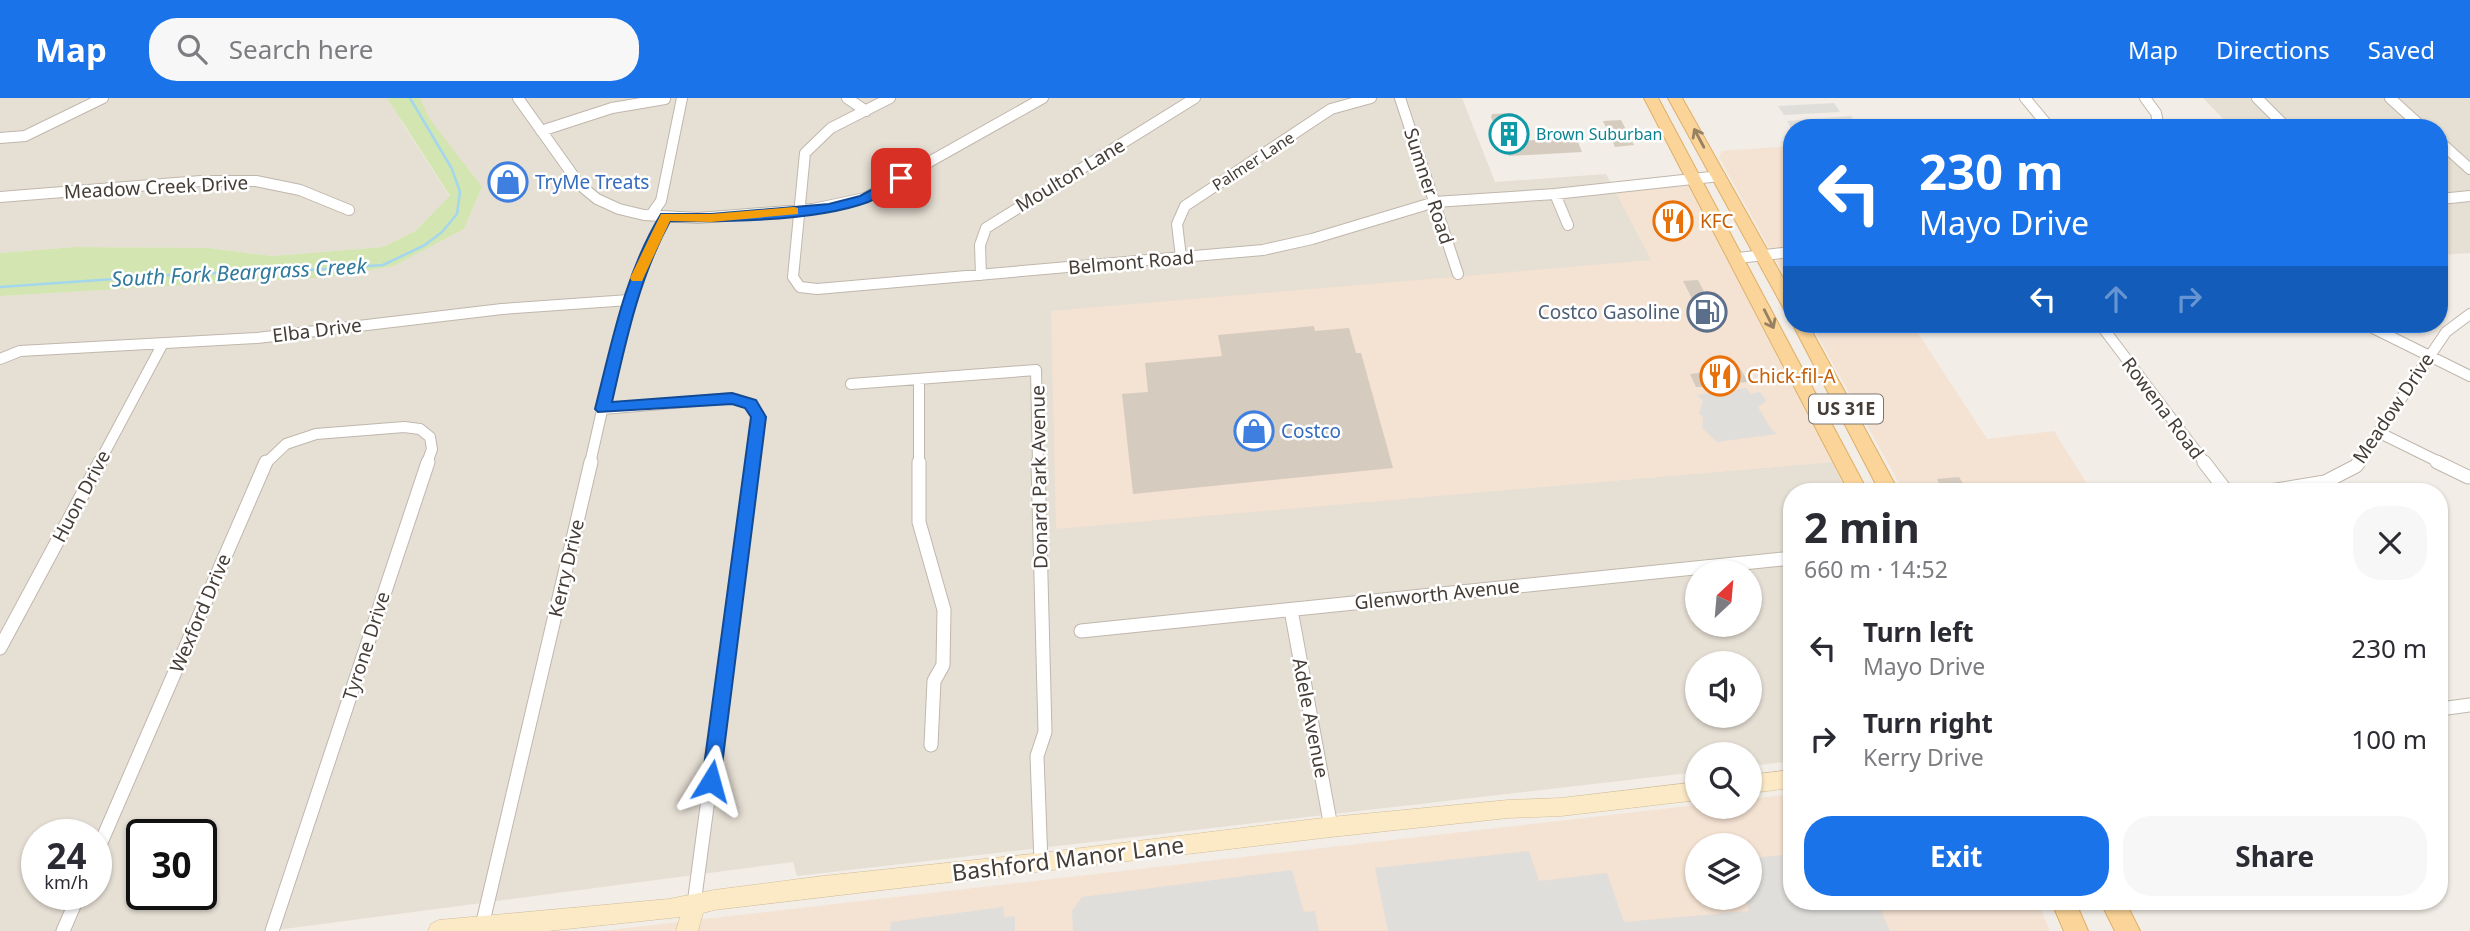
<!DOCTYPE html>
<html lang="en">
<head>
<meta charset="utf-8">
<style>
	:root { --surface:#fff; --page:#f7f7f7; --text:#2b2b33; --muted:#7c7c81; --accent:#1a73e8 }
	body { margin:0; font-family:"Noto Sans",sans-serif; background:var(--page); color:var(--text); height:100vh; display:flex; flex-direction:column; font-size:26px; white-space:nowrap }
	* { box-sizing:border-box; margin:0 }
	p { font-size:23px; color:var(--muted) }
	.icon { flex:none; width:38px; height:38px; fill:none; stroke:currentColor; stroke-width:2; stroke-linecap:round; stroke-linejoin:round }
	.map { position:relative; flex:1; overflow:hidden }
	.side { position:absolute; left:1783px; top:385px; width:665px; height:427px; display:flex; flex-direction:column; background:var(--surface); border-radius:28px; box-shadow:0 2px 5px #0004 }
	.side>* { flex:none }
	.guide { position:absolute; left:1783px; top:21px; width:665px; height:214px; border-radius:28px; box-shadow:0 2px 5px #0004; background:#1a73e8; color:#fff; overflow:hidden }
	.needle { width:46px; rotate:26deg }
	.fabs { position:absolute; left:1685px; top:462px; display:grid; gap:14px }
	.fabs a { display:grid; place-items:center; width:77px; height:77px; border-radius:50%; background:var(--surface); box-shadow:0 2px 5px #0004; font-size:35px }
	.speed { position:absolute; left:21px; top:721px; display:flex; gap:14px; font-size:35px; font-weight:700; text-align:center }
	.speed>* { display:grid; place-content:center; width:91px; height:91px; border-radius:50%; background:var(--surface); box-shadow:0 2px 5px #0004; line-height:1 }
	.speed small { font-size:18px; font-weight:400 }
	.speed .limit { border:4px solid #111; border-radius:10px; background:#fff; color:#111 }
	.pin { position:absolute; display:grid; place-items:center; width:60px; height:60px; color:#fff; margin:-30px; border-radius:14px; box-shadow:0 4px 10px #0006 }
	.me { position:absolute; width:77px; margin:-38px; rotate:8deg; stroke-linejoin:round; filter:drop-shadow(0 0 5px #0008) }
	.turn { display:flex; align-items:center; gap:24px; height:147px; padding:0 21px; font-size:32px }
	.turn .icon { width:91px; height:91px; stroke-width:2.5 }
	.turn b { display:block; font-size:49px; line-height:60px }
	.lanes { display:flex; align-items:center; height:66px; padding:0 21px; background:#0003; justify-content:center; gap:35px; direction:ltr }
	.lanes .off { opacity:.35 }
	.round { display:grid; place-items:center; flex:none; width:74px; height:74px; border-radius:28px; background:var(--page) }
	.head { display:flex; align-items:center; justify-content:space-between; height:119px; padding:0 21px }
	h1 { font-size:42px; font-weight:700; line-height:52px }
	.button { display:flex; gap:14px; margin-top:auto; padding:14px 21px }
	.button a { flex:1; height:80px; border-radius:28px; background:var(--accent); color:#fff; font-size:28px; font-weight:700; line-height:80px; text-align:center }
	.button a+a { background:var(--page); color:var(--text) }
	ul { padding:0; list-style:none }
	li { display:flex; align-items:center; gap:21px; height:91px; padding:0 21px }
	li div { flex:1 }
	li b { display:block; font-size:26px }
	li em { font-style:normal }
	header { display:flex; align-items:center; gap:42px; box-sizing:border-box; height:98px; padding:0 35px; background:var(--accent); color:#fff }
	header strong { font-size:33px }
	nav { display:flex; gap:38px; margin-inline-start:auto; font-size:24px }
	.search { width:490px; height:63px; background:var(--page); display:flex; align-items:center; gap:18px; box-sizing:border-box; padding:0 24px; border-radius:28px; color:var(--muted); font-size:26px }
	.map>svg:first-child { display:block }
	.residential { fill:#e6dfd4; fill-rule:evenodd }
	.commercial { fill:#f4e2d2; fill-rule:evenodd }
	.green { fill:#d3e5b0 }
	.parking { fill:#e0dedb }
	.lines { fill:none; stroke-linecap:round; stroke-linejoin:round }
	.stream { stroke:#a4d7ed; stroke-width:2.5 }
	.building { fill:#d6cbbf }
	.street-far1-casing { stroke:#c0b7ac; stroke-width:12 }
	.street-casing { stroke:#c0b7ac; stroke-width:15 }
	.secondary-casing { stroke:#d1bc98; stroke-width:1 }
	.primary-casing { stroke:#dfaf68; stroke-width:2 }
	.street-far1 { stroke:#fff; stroke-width:10 }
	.street { stroke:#fff; stroke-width:13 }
	.secondary { fill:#fceac6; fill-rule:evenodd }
	.primary { fill:#fad498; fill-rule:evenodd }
	.oneway { stroke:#968162 }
	.route { fill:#1a73e8; stroke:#114b97; stroke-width:2 }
	.slow { fill:#f59e0b }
	.labels { text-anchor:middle; stroke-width:5; stroke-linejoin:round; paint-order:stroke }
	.far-culture-label { font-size:16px; fill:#0d838f; stroke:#fff; text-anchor:start }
	.far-street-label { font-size:16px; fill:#453d36; stroke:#fff }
	.shield { fill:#fff; stroke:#7d7772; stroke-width:2 }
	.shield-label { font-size:18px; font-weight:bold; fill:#453d36 }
	.street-label { font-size:19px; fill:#453d36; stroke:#fff }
	.shop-label { font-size:19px; fill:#366cbe; stroke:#fff; text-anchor:start }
	.food-label { font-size:19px; fill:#c56008; stroke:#fff; text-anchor:start }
	.service-label { font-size:19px; fill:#4e5e75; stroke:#fff; text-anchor:end }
	.water-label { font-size:21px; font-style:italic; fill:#307a9c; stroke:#fff }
	.near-street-label { font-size:23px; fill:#453d36; stroke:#fff }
</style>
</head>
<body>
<header>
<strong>Map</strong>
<div class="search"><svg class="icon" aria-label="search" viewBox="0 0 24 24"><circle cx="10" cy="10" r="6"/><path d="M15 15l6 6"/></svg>Search here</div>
<nav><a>Map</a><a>Directions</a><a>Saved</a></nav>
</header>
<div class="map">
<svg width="2470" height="833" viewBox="0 0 2470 833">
	<rect width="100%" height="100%" fill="#f2ede6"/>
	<path class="residential" d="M0 0H1462L1495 84 1606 76 1652 162 1056 430 1832 364 1847 394H1792V663L1750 668V656H1698L1697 674 797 778 793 764 269 833H0V198L331 179 394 168 464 131 482 89 399 20 450 99 415 133 383 149 273 158 209 150 74 149 0 155ZM1698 474H1750V527H1698ZM1698 565H1750V618H1698ZM37 737H96V796H37ZM142 737H201V796H142Z
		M2203 0H2470V155L2440 157V30H2232Z"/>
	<path class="commercial" d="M1792 48V192L1719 59 1722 53Z
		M1688 87 1832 364 1056 431 1051 213 1651 162 1615 93Z
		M1811 226H1912L1987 341 2054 333 2092 394H1904Z
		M1792 696V803H2037L2050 833H601L1697 707 1750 709V701ZM1698 747H1750V800H1698Z"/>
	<path class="green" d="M387 0H420L429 20 482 89 464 131 394 168 331 179 0 198V155L74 149 209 150 273 158 383 149 415 133 450 98Z"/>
	<path class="parking" d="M1834 5 1840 14 1784 17 1778 8Z
		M1851 18 1858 28 1792 31 1787 23Z
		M1747 290 1750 296 1759 294 1762 296 1766 303 1758 309 1771 331 1777 336 1717 344 1702 330 1703 318 1699 316 1703 302 1696 297Z
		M1529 753 1539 783 1607 775 1624 824 1749 813 1745 800H1750V760L1792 756V803H1877L1890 833H1388L1375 770Z
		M1292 772 1304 814 1315 813 1319 833H1073L1072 813 1082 799Z
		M1003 809 1004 819 1015 818V833H890L891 824Z"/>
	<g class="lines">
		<path class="stream" d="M0 189 200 175 281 174 383 167 425 147 442 134 457 116 460 94 452 71 410 0"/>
	</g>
	<path class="building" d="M1513 15 1522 43 1576 39 1582 54 1509 58 1507 53H1504L1491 19 1492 16Z
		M1621 22 1622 24 1634 47 1615 49 1603 23Z
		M1688 114 1694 125 1659 128 1653 117Z
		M1698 182 1720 224 1705 226 1683 183Z
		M1314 228 1315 233 1349 230 1356 255H1361L1393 370 1133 396 1122 296 1148 294 1145 265 1222 258 1218 237Z
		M1740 270 1748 284 1737 285 1739 288 1696 289 1690 276Z
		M1959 379 1968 394H1944L1937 381Z"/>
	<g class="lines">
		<g class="street-far1-casing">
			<path id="street-far1" d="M518 0 580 87 597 101 619 111 644 117 698 120 813 111 865 100 1043 0
				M847 0 866 13
				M890 0 831 30 805 55 793 179 800 189 817 191 1263 152 1312 141 1435 104 1555 96 1720 78
				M1400 0 1458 176
				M2025 0 2050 30
				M2145 0 2156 15 2159 30
				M2257 0 2287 30
				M2390 0 2423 30
				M541 33 612 10 665 1
				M0 40 25 38 103 0
				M2440 44 2470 71
				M1555 96 1568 127
				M0 99 201 83H256L300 92 349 112
				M2440 101 2470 98
				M651 117 661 103 682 0
				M1181 159 1177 126 1185 108 1331 11 1371 0
				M1738 160 1792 154
				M981 177 980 147 986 130 1195 0
				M2100 226 2205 365
				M2365 226 2470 278
				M0 261 20 253 257 240 502 211 629 202
				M919 281V365
				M851 286 1036 272 1038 365
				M603 311 732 300 751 306 759 319 753 365
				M2380 335 2441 365
				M99 365 162 247
				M266 365 286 346 316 336 404 329 420 331 430 339 432 351 427 365
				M590 365C610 281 624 195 666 119
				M2358 365 2446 234 2470 216"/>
		</g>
		<g class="street-casing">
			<path id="street" d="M919 364V424L944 512 943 567 934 583 931 647
				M1038 364 1045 634 1037 658 1041 765
				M2204 364 2227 394
				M2437 364 2468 379
				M2264 394 2325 384 2356 368 2359 364
				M1291 512 1331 729
				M1081 533 1792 460
				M0 550 100 364
				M2440 611 2470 607
				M96 756 266 364
				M694 806 753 364
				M482 828 591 364
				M63 833 79 796
				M272 833 428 364"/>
		</g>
		<g class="secondary-casing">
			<path id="secondary" d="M1792 672V690L1750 695V677Z
				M1698 684V702L1561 718 1508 720 1331 739 714 812 703 815 698 833H676L680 819 548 833H428L431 826 439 822 669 801 714 792 823 778 1041 755 1331 719 1508 702 1561 700Z"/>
		</g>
		<g class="primary-casing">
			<path id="primary" d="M1644 0H1658L1868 394H1849Z
				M1668 0H1682L1792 196V217L1784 211Z
				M1792 225 1808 226 1899 394H1880Z
				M2051 803H2075L2088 833H2064Z
				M2100 803H2125L2140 833H2115Z"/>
		</g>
		<use href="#street-far1" class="street-far1"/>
		<use href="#street" class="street"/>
		<use href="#secondary" class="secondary"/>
		<use href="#primary" class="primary"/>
	</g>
	<defs><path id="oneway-shaft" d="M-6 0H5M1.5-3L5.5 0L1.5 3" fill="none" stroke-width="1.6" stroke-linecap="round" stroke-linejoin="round" transform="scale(1.75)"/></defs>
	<g class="oneway">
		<use href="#oneway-shaft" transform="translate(1699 40) rotate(-118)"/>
		<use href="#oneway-shaft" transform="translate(1769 221) rotate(63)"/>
	</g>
	<path class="route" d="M901 76 907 80 905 83C893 90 881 99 868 104 817 123 725 124 670 123 639 180 626 242 612 304L732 295 756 302 766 319 720 683 718 689 711 691 705 689 702 683 751 319 745 310 732 306 598 314 595 311C612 244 625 175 661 116H711L829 106 860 98Z"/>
	<path class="slow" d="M794 109 798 110V116L711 124 670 123 642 183H632L630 180 661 116H711Z"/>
	<defs>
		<g id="building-ring" transform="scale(2.0125)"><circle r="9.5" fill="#fff" stroke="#0f9aa8" stroke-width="1.5"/><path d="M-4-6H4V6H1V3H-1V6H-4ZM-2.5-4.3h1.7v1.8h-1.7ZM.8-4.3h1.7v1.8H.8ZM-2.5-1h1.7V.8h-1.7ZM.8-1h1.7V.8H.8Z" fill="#0f9aa8"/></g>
		<g id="shop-ring" transform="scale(2.0125)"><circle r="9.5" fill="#fff" stroke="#3f7fe0" stroke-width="1.5"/><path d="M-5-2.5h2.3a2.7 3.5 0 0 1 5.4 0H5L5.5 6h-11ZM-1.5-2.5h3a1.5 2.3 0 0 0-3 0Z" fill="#3f7fe0"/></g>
		<g id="restaurant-ring" transform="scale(2.0125)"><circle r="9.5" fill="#fff" stroke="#e8710a" stroke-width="1.5"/><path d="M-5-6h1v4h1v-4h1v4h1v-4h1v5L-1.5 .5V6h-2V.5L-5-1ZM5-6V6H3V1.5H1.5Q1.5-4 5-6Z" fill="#e8710a"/></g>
		<g id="fuel-ring" transform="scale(2.0125)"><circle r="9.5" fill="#fff" stroke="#5c6f8a" stroke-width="1.5"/><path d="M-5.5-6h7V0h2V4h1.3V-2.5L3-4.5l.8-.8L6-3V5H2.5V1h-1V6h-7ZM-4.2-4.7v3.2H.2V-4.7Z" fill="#5c6f8a"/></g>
	</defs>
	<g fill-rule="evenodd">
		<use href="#building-ring" x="1509" y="36"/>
		<use href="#shop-ring" x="508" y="84"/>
		<use href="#restaurant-ring" x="1673" y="123"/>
		<use href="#fuel-ring" x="1707" y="214"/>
		<use href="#restaurant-ring" x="1720" y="278"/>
		<use href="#shop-ring" x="1254" y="333"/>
	</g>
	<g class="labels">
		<g class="far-culture-label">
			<text x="1536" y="42">Brown Suburban</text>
		</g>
		<g class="far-street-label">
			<text transform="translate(1253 63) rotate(-33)" y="6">Palmer Lane</text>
		</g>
		<rect class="shield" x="1809" y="296.5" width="74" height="29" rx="5"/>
		<g class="shield-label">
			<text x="1846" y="317">US 31E</text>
		</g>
		<g class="street-label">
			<text transform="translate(1070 77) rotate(-31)" y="7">Moulton Lane</text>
			<text transform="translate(1429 88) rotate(72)" y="7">Sumner Road</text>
			<text transform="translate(156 89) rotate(-3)" y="7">Meadow Creek Drive</text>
			<text transform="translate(1131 164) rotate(-5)" y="7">Belmont Road</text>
			<text transform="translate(317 232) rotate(-7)" y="7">Elba Drive</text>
			<text transform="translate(2163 310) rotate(53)" y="7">Rowena Road</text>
			<text transform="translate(2393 310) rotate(-56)" y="7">Meadow Drive</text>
			<text transform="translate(1039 379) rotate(-91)" y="7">Donard Park Avenue</text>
			<text transform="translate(81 398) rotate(-62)" y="7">Huon Drive</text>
			<text transform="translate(566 470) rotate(-77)" y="7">Kerry Drive</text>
			<text transform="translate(1437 496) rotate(-6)" y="7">Glenworth Avenue</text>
			<text transform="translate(200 515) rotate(-67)" y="7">Wexford Drive</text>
			<text transform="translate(366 548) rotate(-72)" y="7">Tyrone Drive</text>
			<text transform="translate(1311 620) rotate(79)" y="7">Adele Avenue</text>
		</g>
		<g class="shop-label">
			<text x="535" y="91">TryMe Treats</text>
			<text x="1281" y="340">Costco</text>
		</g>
		<g class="food-label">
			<text x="1700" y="130">KFC</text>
			<text x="1747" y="285">Chick-fil-A</text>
		</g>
		<g class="service-label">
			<text x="1680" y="221">Costco Gasoline</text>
		</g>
		<g class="water-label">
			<text transform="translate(239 175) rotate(-3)" y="7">South Fork Beargrass Creek</text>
		</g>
		<g class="near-street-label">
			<text transform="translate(1068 761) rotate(-7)" y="8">Bashford Manor Lane</text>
		</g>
	</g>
</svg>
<div class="fabs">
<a><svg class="needle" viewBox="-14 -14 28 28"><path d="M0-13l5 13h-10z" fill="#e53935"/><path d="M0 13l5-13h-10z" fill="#7c7c81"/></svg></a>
<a><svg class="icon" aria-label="sound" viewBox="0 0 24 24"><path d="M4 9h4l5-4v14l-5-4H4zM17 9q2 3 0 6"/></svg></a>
<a><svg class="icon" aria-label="search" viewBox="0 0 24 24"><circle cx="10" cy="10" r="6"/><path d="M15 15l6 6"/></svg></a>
<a><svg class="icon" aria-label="layers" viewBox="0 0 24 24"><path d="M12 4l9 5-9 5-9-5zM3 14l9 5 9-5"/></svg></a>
</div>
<div class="speed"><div>24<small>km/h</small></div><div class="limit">30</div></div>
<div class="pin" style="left:901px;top:80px;background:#d93025"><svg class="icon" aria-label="arrive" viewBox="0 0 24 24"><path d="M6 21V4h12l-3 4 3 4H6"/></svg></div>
<svg class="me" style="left:711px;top:683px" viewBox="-20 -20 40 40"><path d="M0-17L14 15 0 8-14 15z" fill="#1a73e8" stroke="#fff" stroke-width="4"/></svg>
<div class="guide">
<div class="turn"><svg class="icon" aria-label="left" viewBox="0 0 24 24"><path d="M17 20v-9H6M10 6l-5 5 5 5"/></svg><div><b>230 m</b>Mayo Drive</div></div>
<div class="lanes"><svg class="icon" aria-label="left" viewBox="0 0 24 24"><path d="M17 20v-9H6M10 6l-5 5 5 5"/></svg><svg class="icon off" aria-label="ahead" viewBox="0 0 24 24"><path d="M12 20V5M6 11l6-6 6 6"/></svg><svg class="icon off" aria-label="right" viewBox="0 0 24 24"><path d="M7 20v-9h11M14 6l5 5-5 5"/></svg></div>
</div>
<section class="side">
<div class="head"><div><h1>2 min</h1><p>660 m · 14:52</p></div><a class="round"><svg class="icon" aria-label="close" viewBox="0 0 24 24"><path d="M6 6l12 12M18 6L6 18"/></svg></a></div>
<ul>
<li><svg class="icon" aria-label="left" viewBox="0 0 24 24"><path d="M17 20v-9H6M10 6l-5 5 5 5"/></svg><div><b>Turn left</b><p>Mayo Drive</p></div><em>230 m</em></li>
<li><svg class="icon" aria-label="right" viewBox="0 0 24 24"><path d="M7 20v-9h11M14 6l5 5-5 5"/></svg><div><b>Turn right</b><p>Kerry Drive</p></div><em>100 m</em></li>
</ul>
<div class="button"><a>Exit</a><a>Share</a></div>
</section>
</div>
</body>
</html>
